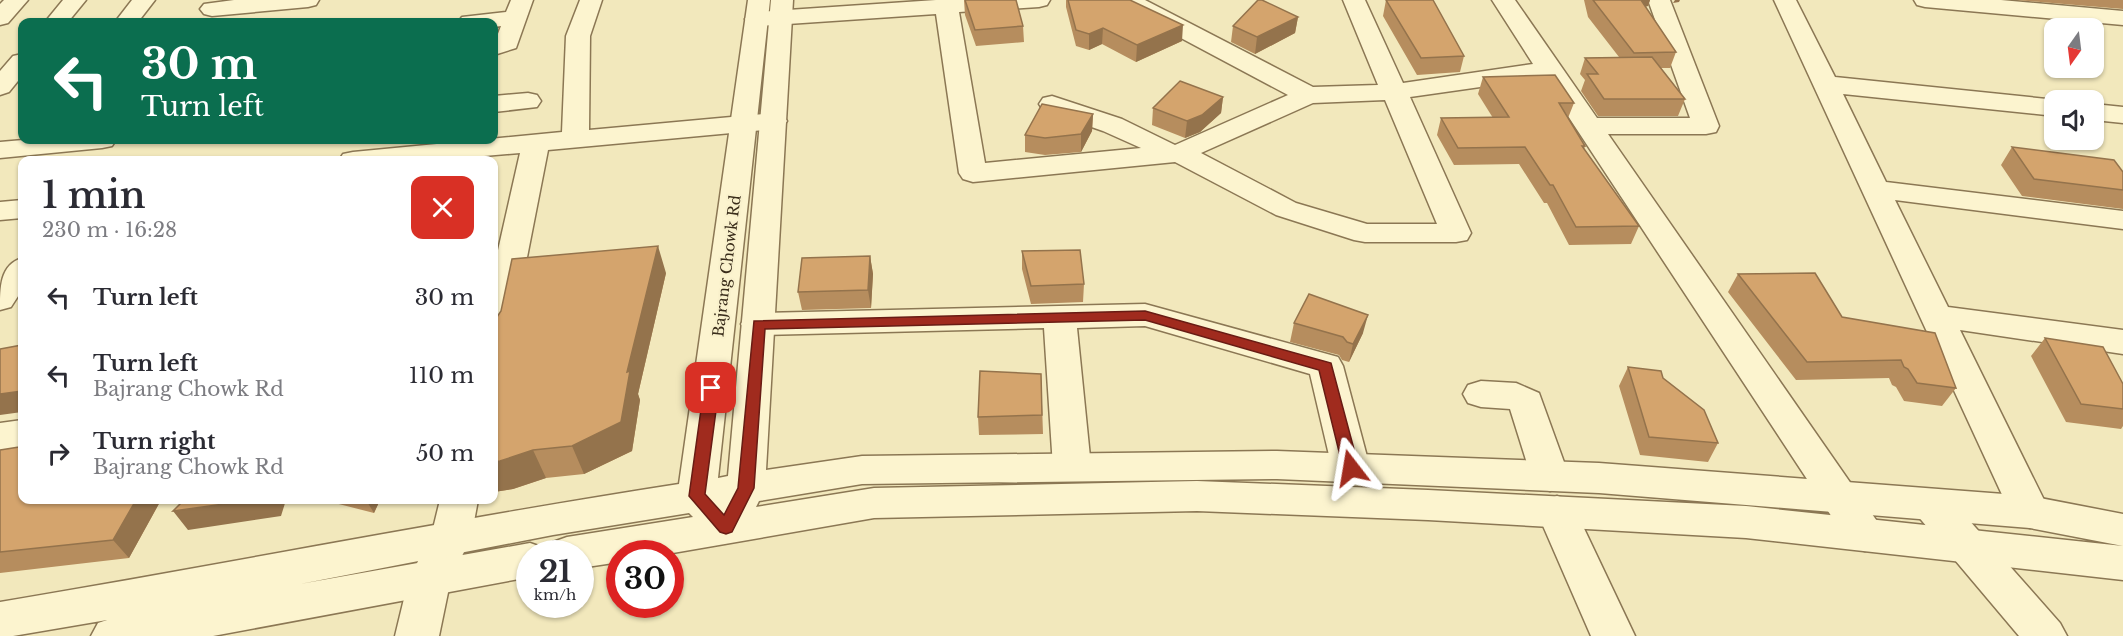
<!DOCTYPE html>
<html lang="en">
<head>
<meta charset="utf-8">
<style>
	:root { --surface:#fff; --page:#f2f2f3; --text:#2b2b33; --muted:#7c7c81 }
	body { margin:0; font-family:"Libre Baskerville",serif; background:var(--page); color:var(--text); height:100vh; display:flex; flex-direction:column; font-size:22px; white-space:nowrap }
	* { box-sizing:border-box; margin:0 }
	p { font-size:20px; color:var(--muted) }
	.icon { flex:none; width:33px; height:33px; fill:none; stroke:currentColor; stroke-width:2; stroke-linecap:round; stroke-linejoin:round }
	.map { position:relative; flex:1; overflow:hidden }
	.sheet { position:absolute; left:18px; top:156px; width:480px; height:348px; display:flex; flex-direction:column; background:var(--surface); border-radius:12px; box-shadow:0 2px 4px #0004 }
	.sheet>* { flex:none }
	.top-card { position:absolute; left:18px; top:18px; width:480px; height:126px; border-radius:12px; box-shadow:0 2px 4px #0004; background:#0b6e4f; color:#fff; overflow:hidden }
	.needle { width:39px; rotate:194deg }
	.controls { position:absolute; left:2044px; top:18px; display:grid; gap:12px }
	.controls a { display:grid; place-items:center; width:60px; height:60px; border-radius:12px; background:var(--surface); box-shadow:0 2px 4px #0004; font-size:30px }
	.speed { position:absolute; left:516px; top:540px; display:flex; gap:12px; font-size:30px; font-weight:700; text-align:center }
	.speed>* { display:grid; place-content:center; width:78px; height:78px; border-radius:50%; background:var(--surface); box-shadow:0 2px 4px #0004; line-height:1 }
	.speed small { font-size:15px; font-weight:400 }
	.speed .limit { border:9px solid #d22; background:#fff; color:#111 }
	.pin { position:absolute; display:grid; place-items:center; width:51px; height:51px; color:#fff; margin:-26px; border-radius:12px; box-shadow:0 3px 9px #0006 }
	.me { position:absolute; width:66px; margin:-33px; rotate:346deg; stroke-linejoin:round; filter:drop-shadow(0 0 4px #0008) }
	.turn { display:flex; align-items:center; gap:21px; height:126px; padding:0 24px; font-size:27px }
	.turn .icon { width:78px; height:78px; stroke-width:2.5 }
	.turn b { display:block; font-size:42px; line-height:51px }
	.round { display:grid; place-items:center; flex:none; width:63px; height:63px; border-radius:12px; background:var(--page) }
	.headline { display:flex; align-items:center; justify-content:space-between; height:102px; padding:0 24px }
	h1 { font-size:36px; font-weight:600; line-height:45px }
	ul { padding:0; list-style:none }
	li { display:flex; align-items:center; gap:18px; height:78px; padding:0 24px }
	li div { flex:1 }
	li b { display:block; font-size:22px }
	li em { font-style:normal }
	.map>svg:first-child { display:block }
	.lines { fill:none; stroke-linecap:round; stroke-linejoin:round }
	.minor-casing { stroke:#8b7754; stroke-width:3 }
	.tertiary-casing { stroke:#8b7754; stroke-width:3 }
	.minor { fill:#fcf4cf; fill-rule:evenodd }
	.tertiary { fill:#fcf4cf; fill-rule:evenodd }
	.wall { fill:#b68d5e }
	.shaded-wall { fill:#94734c }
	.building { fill:#d4a46d; stroke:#94734c; stroke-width:1.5 }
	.route { fill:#a02b1e; stroke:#681c14; stroke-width:1.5 }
	.labels { text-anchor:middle; stroke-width:4.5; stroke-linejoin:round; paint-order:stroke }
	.street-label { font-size:15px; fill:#392c1a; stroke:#f9f1cc }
</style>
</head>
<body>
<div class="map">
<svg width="2123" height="636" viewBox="0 0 2123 636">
	<rect width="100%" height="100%" fill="#f2e8bc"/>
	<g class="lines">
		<g class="minor-casing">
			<path id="minor" d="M4 0H28L8 23 0 25V4Z
				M63 0H86L68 22H45Z
				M132 0H155L138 22H115Z
				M234 0H319L316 5 308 7 212 16 204 14 200 9 204 4Z
				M511 0H533L516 48 494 55V40L496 39 501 26 494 27V22H458L462 17 506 12Z
				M580 0H602L590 36 589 130 774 113 783 115 787 121 783 127 774 129 548 150 511 339 506 347 494 350V268L520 153 438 160H339L343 154 353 152 562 132 566 36Z
				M936 0H1050L1047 5 1039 7 959 12 985 163 1141 148 1103 131 1043 110 1039 104 1043 98 1052 96 1122 119 1175 145 1288 95 1119 5 1116 0H1145L1313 87 1378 85 1343 0H1365L1403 83 1533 64 1492 0H1515L1597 118H1690L1648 0H1670L1719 126 1716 132 1706 134H1608L1879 524 1885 535 1879 546 1865 551 1851 546 1543 78 1410 97 1471 233 1467 240 1456 242H1365L1354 240 1276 215 1175 162 973 182 963 179 959 173 936 14 757 26 749 24 745 19 749 14 757 12ZM1385 100 1437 224H1367L1296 203 1201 153 1313 103Z
				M1774 0H1796L1835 77 2057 100 2055 116 1843 94 1886 182 2123 211V229L1895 200 1948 307 2123 330V354L1960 330 2050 512 2044 523 2030 528 2016 523 2010 512Z
				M1914 0H2001L2123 11V25L1925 7 1917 5Z
				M22 54V76L9 92 0 95V71L13 56Z
				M528 93 537 95 541 101 537 107 494 112V96Z
				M2094 104 2123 107V123L2094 120Z
				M23 140H116L112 146 102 148 0 158V142Z
				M22 200V218L0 220V202Z
				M22 258V290L11 307 0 310C0 287 0 265 22 258Z
				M1145 304 1338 357 1343 366 1370 468 1364 478 1351 482 1338 478 1332 468 1310 374 1145 326 1077 328 1091 467 1085 477 1072 481 1059 477 1053 467 1044 328 758 335 746 332 741 324 746 316 758 313Z
				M1481 381 1516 383 1539 393 1569 476 1563 486 1550 491 1537 486 1531 476 1510 409 1481 407 1468 403 1463 394 1468 385Z
				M22 420V447L0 451V423Z
				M1931 489 1945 493 2060 623 2067 636H2019L1917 515 1912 504 1917 493Z
				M1557 496 1571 501 1635 636H1591L1537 512 1543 501Z
				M440 500H478L471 538 451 578 439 636H395L409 578 431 537Z"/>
		</g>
		<g class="tertiary-casing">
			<path id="tertiary" d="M748 0H770L718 478 728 476 771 0H793L766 470 862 456 1277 451 1599 463 2030 496 2123 514V546L2030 528 1599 493 1277 479 862 484 759 501 756 507 874 488 1197 481 1428 490 1746 506 2123 546V580L1746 538 1428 520 1197 511 874 518 667 554H620V562L580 568V554H530V577L213 636H91L98 623 107 620 13 636H0V602C227 564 452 519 679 484ZM689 513 693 517 567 537 553 542 547 553 544 548 530 543 300 584 553 535Z"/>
		</g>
		<use href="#minor" class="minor"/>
		<use href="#tertiary" class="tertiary"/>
	</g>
	<path class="wall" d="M964 0 1023 26 1024 42 976 46 965 15Z
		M1066 0H1130L1182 41 1136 62 1102 44 1089 50 1076 46 1066 7Z
		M1386 0 1464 56 1460 72 1417 75 1383 16Z
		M1584 0H1650L1648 6 1645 7 1676 52 1670 68H1661L1685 99 1678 116H1598L1581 91 1585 80 1580 74 1585 58 1619 57 1588 17Z
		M2016 0H2123V9Z
		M1298 17 1295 33 1255 54 1231 42 1233 26Z
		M1483 77 1574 103 1568 118 1585 146 1584 149 1639 226 1631 244 1569 245 1547 203H1544L1519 164 1454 165 1437 135 1441 118H1493L1478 94Z
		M1223 97 1221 113 1200 132 1185 138 1152 125 1153 108Z
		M1093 114 1092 131 1081 152 1045 155 1025 152V135Z
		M2012 147 2123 172V209L2022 196 2001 165Z
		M1022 251 1084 284 1083 302 1031 304 1022 269Z
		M870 256 873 274 871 308 802 310 798 292Z
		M666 273 638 394 640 400 632 451 584 474 546 478 513 489 494 492V321Z
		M1738 274 1842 317 1956 388 1942 406 1904 401 1896 387 1892 385 1889 378 1796 380 1728 292Z
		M1294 323 1363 333 1349 362 1342 360 1339 355 1290 342Z
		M2045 338 2123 384V426L2121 429 2066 422 2031 356Z
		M1628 367 1663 378 1718 443 1708 462 1640 455 1619 386Z
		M1041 374 1043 434 979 435 978 417Z
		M0 450 22 500H161L129 558 0 573Z
		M323 500H380L374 513Z"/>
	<path class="shaded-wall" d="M1634 0H1650L1648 6 1630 9Z
		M1675 0H1680L1679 2 1673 3Z
		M1298 17 1295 33 1255 54 1257 37Z
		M1183 25 1182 41 1136 62 1137 45Z
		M1103 28 1102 44 1089 50V34Z
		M1223 97 1221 113 1200 132 1185 138 1187 121Z
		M1093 114 1092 131 1081 152V134Z
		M658 246 666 273 638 394 640 400 632 451 584 474 572 446 627 372Z
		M870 256 873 274 871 308 868 290Z
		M1368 315 1363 333 1349 362 1353 344Z
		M22 391V412L0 415V394Z
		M533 450 546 478 513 489 494 492V462Z
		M136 500H161L129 558 113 540Z
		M253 500H286L281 516 188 530 173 511Z
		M366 500H380L374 513Z"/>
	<path class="building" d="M965 0H1016L1023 26 975 30Z
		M1068 0H1130L1183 25 1137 45 1103 28 1089 34 1076 30Z
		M1258 0H1262L1298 17 1257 37 1233 26Z
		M1386 0H1433L1464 56 1421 58Z
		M1593 0H1641L1676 52 1634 53Z
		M1652 57 1685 99H1604L1587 74H1598L1585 58Z
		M1555 75 1574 103H1559L1585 146H1582L1639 226 1576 227 1553 185H1550L1525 147 1458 148 1441 118 1509 117 1483 77Z
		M1180 81 1223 97 1202 115 1187 121 1153 108Z
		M1042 104 1093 114 1081 134 1045 138 1025 135Z
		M2012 147 2114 160 2123 172V190L2034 179Z
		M658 246 627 372 630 371 621 422 572 446 533 450 500 461 494 462V321L495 320 501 311 512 259Z
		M1080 250 1084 284 1031 286 1022 251Z
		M870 256 868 290 798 292 802 258Z
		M1815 273 1842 317 1935 333 1956 388 1917 383 1908 369 1904 367 1901 360 1807 362 1738 274Z
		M1309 294 1368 315 1353 344 1347 342 1343 337 1294 323Z
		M2045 338 2103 347 2123 384V409L2081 404Z
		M22 345V391L0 394V349Z
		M1628 367 1661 371 1663 378 1704 410 1718 443 1649 437Z
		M980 371 1041 374 1042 415 978 417Z
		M22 440V500H136L113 540 0 552V450L19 447Z
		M184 500H253L173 511Z"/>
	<path class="route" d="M1145 311 1331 363 1359 468 1357 472H1346L1343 468 1319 370 1145 320 765 329 754 488 732 532 726 534 720 532 689 496 704 388 711 383 719 388 705 494 724 515 738 488 754 321Z"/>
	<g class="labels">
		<g class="street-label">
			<text transform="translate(727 266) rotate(-83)" y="5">Bajrang Chowk Rd</text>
		</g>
	</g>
</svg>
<div class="controls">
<a><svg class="needle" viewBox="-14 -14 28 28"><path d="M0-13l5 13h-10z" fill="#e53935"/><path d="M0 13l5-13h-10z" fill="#7c7c81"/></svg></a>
<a><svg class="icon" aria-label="sound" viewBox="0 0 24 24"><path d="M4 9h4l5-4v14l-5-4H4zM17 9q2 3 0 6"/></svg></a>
</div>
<div class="speed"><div>21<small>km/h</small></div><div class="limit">30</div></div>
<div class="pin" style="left:711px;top:388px;background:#d93025"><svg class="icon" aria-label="arrive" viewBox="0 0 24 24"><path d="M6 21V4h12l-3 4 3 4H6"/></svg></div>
<svg class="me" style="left:1351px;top:468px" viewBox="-20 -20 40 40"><path d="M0-17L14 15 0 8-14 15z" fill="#a02b1e" stroke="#fff" stroke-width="4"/></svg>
<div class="top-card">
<div class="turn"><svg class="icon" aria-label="left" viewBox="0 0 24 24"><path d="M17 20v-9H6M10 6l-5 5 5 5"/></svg><div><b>30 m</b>Turn left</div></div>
</div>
<section class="sheet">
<div class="headline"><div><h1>1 min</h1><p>230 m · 16:28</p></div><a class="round" style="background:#d93025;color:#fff"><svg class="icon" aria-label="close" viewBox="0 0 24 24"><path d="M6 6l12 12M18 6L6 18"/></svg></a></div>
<ul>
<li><svg class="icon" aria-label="left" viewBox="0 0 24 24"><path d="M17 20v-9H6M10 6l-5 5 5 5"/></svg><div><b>Turn left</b></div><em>30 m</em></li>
<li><svg class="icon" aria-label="left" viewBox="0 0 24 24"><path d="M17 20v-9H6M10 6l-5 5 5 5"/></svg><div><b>Turn left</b><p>Bajrang Chowk Rd</p></div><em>110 m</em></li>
<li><svg class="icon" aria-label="right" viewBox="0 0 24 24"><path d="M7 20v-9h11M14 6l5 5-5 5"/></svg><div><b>Turn right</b><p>Bajrang Chowk Rd</p></div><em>50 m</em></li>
</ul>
</section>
</div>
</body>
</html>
